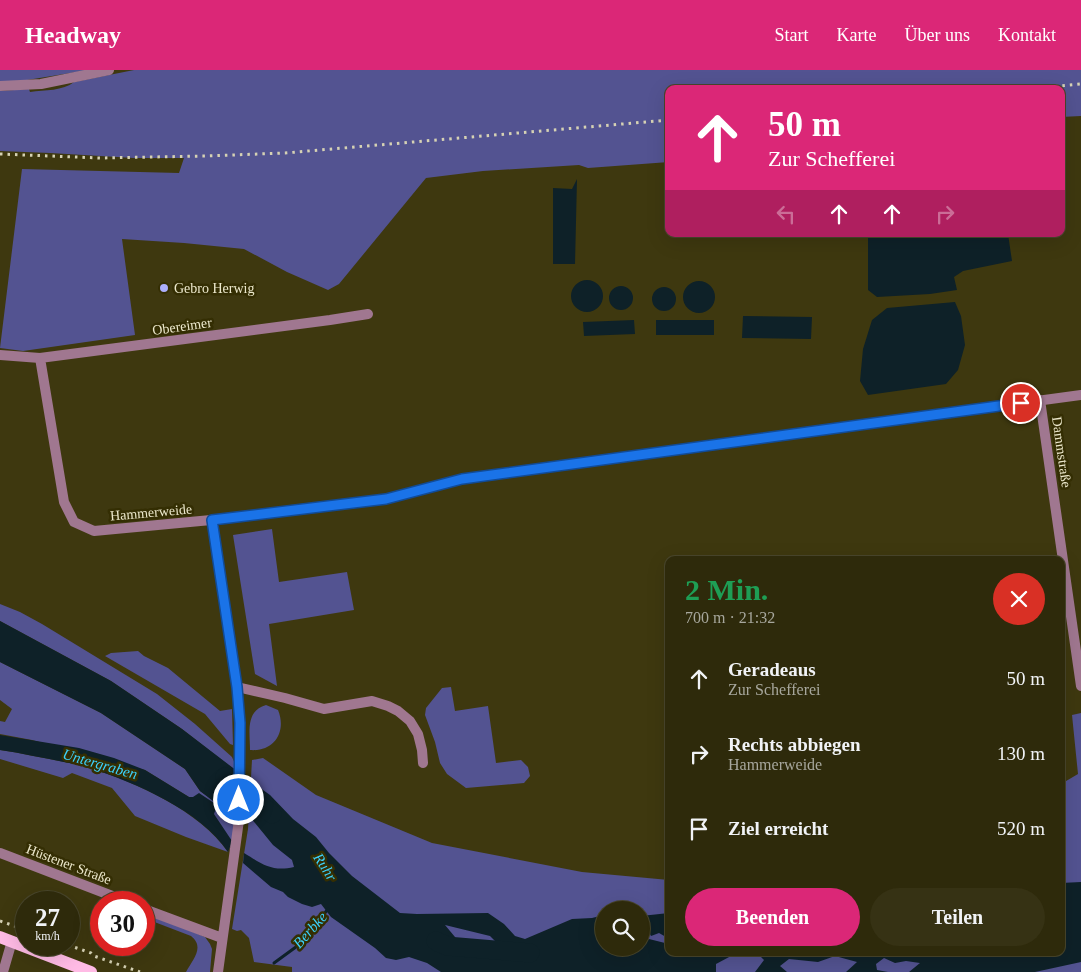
<!DOCTYPE html>
<html lang="de">
<head>
<meta charset="utf-8">
<style>
	:root { --surface:#2e2a0b; --page:#363214; --text:#f1f3f6; --muted:#a7a79d; --line:#49462c; --accent:#db2777 }
	body { margin:0; font-family:Georgia,serif; background:var(--page); color:var(--text); height:100vh; display:flex; flex-direction:column; font-size:19px; white-space:nowrap }
	* { box-sizing:border-box; margin:0 }
	p { font-size:16px; color:var(--muted) }
	.icon { flex:none; width:28px; height:28px; fill:none; stroke:currentColor; stroke-width:2; stroke-linecap:round; stroke-linejoin:round }
	.map { position:relative; flex:1; overflow:hidden }
	.drawer { position:absolute; left:665px; top:486px; width:400px; height:400px; display:flex; flex-direction:column; background:var(--surface); border-radius:10px; box-shadow:0 5px 20px #0002,0 0 0 1px var(--line) }
	.drawer>* { flex:none }
	.hud { position:absolute; left:665px; top:15px; width:400px; height:152px; border-radius:10px; box-shadow:0 5px 20px #0002,0 0 0 1px var(--line); background:#db2777; color:#fff; overflow:hidden }
	.fabs { position:absolute; left:595px; top:831px; display:grid; gap:10px }
	.fabs a { display:grid; place-items:center; width:55px; height:55px; border-radius:50%; background:var(--surface); box-shadow:0 5px 20px #0002,0 0 0 1px var(--line); font-size:25px }
	.speed { position:absolute; left:15px; top:821px; display:flex; gap:10px; font-size:25px; font-weight:700; text-align:center }
	.speed>* { display:grid; place-content:center; width:65px; height:65px; border-radius:50%; background:var(--surface); box-shadow:0 5px 20px #0002,0 0 0 1px var(--line); line-height:1 }
	.speed small { font-size:12px; font-weight:400 }
	.speed .limit { border:8px solid #d22; background:#fff; color:#111 }
	.pin { position:absolute; display:grid; place-items:center; width:42px; height:42px; color:#fff; margin:-21px; border:2px solid #fff; border-radius:50%; box-shadow:0 1px 5px #0007 }
	.me { position:absolute; width:55px; margin:-28px; rotate:0deg; stroke-linejoin:round; filter:drop-shadow(0 0 4px #0008) }
	.turn { display:flex; align-items:center; gap:18px; height:105px; padding:0 20px; font-size:22px }
	.turn .icon { width:65px; height:65px; stroke-width:2.5 }
	.turn b { display:block; font-size:35px; line-height:42px }
	.lanes { display:flex; align-items:center; height:48px; padding:0 20px; background:#0003; justify-content:center; gap:25px; direction:ltr }
	.lanes .off { opacity:.35 }
	.round { display:grid; place-items:center; flex:none; width:52px; height:52px; border-radius:26px; background:var(--page) }
	.head { display:flex; align-items:center; justify-content:space-between; height:85px; padding:0 20px }
	h1 { font-size:30px; font-weight:600; line-height:38px; color:#1e9e55 }
	.cta { display:flex; gap:10px; margin-top:auto; padding:10px 20px }
	.cta a { flex:1; height:58px; border-radius:30px; background:var(--accent); color:#fff; font-size:20px; font-weight:600; line-height:58px; text-align:center }
	.cta a+a { background:var(--page); color:var(--text) }
	ul { padding:0; list-style:none }
	li { display:flex; align-items:center; gap:15px; height:75px; padding:0 20px }
	li div { flex:1 }
	li b { display:block; font-size:19px }
	li em { font-style:normal }
	header { display:flex; align-items:center; gap:30px; box-sizing:border-box; height:70px; padding:0 25px; background:var(--accent); color:#fff }
	header strong { font-size:24px }
	nav { display:flex; gap:28px; margin-inline-start:auto; font-size:18px }
	.map>svg:first-child { display:block }
	.green { fill:#535391; fill-rule:evenodd }
	.water { fill:#0e2128; fill-rule:evenodd }
	.lines { fill:none; stroke-linecap:round; stroke-linejoin:round }
	.stream { stroke:#0e2128; stroke-width:3 }
	.river { stroke:#0e2128; stroke-width:19 }
	.minor { stroke:#a07790; stroke-width:10 }
	.primary { stroke:#ffbbe5; stroke-width:12 }
	.rail { stroke:#d6d2b4; stroke-width:3; stroke-dasharray:2.5 5; stroke-linecap:butt }
	.route-casing { stroke:#114b97; stroke-width:12 }
	.route { stroke:#1a73e8; stroke-width:9 }
	.poi-dot { fill:#acaffb; stroke:#342e03; stroke-width:2 }
	.labels { text-anchor:middle; stroke-width:5; stroke-linejoin:round; paint-order:stroke }
	.poi-label { font-size:14px; fill:#ece8cc; stroke:#342e03; text-anchor:start }
	.street-label { font-size:14px; fill:#ece8cc; stroke:#342e03 }
	.water-label { font-size:15px; font-style:italic; fill:#3bd2fd; stroke:#342e03 }
</style>
</head>
<body>
<header>
<strong>Headway</strong>
<nav><a>Start</a><a>Karte</a><a>Über uns</a><a>Kontakt</a></nav>
</header>
<div class="map">
<svg width="1081" height="902" viewBox="0 0 1081 902">
	<rect width="100%" height="100%" fill="#3e380f"/>
	<path class="green" d="M0 0H89L21 11H0Z
		M134 0H1081V46L1061 47V19H1007L1005 16 972 19H669V92L588 98 579 95 483 101 426 108 339 214 328 220 287 202 244 179 184 173 122 169 135 265 23 281 0 278 22 99 179 103 184 88H134L50 83 0 81V21L29 19 30 22C45 20 63 21 74 12Z
		M272 459 279 512 347 502 354 540 269 554 277 616 255 604 233 465Z
		M0 534 20 542 42 554 157 624 195 654 232 687 238 701 233 771 228 782 186 767 135 746 112 718 72 703 63 708 0 689V680C21 683 43 688 64 692 72 694 81 695 90 698 135 712 200 741 228 782L232 771 193 728 189 727 145 700 32 670 0 664V651L5 652 12 639 0 630V592L101 643 185 699 200 721 217 733 216 724 234 732 236 701 182 659 111 611 0 551Z
		M138 581 144 586 168 598 220 641 232 639 233 675 230 674 205 644 105 586 111 583Z
		M451 617 455 641 488 636 496 693 521 690 528 697 530 706 524 713 466 718 447 704 440 693 435 672 425 645 426 638 442 618Z
		M266 635 278 640C287 662 274 682 250 680 250 663 245 641 266 635Z
		M1081 643V902H292V897L254 892 249 868 241 860 237 861 232 859 248 759 252 690 263 688 316 725 432 773 582 802 669 810V882H1061V714L1078 704 1072 645ZM604 840H641V878H604Z
		M145 844 196 863 205 867 210 874 212 879 210 902H186C193 889 205 877 191 866L144 848Z"/>
	<path class="water" d="M577 109 575 194H553V118L572 119Z
		M868 164H1008L1012 191 963 201 954 207 957 220 930 224 877 227 868 220Z
		M571 226a16 16 0 1 1 32 0a16 16 0 1 1-32 0Z
		M683 227a16 16 0 1 1 32 0a16 16 0 1 1-32 0Z
		M609 228a12 12 0 1 1 24 0a12 12 0 1 1-24 0Z
		M652 229a12 12 0 1 1 24 0a12 12 0 1 1-24 0Z
		M955 232 961 246 965 275 958 300 946 314 868 325 860 311 863 279 872 250 887 238Z
		M743 246 812 247 811 269 742 268Z
		M634 250 635 264 584 266 583 252Z
		M656 250H714V265H656Z
		M0 551 111 611 182 659 237 701 235 732 216 724 217 734 200 721 185 699 101 643 0 592Z
		M0 665 79 678 114 688 145 700 189 727H193L199 723 217 735 214 744 232 771 228 782C201 741 136 713 90 698 82 695 73 694 64 692 43 688 21 683 0 680Z
		M252 712 270 725 293 749 316 767 329 783 352 806 400 843 417 844 488 843 504 854 515 866 525 869 572 849 592 848 604 845V856L597 864 599 868 604 869V878H641V867L665 873 666 867 659 863 651 866 648 860H641V846L669 843V882H1061V813L1081 812V892L1035 902H909L920 893 906 891 895 893 884 888 876 894 877 900 888 902H846L857 892 835 886 818 892 789 889 780 896 787 902H755L764 890 761 887 731 886 716 894V902H441L427 893 409 887 396 890 386 888 375 878 331 847 321 834 312 837 302 834 288 827 283 822 271 817 243 793 244 783C262 794 272 802 294 797L292 790 273 775 250 747ZM445 855 490 866 512 888H481L462 880 455 867Z"/>
	<g class="lines">
		<path class="stream" d="M274 893 300 874 328 839"/>
		<path class="river" d="M225 707 272 744
			M436 871 447 876 530 883"/>
		<path class="minor" d="M0 16 41 14 109 0
			M0 285 40 288 330 250 368 244
			M40 288 64 432 74 452 94 461 211 450 386 429 462 409 1081 325
			M1040 330 1081 616
			M212 450 237 617 240 653 239 750 218 902
			M237 617 285 628 324 639 372 631 388 636 398 641 410 651 418 664 422 680 423 693
			M0 783 128 832
			M144 839 222 868
			M3 902 12 871"/>
		<path class="primary" d="M0 867 91 902"/>
		<path class="rail" d="M1025 19 1081 14
			M0 84 100 88 206 86 285 83 669 50
			M0 851 26 860
			M68 875 91 883 94 886 140 902"/>
	</g>
	<g class="lines">
		<g class="route-casing">
			<path id="route" d="M239 730 240 653 237 617 212 450 386 429 462 409 1021 333"/>
		</g>
		<use href="#route" class="route"/>
	</g>
	<circle class="poi-dot" cx="164" cy="218" r="5"/>
	<g class="labels">
		<g class="poi-label">
			<text x="174" y="223">Gebro Herwig</text>
		</g>
		<g class="street-label">
			<text transform="translate(182 256) rotate(-8)" y="5">Obereimer</text>
			<text transform="translate(1062 382) rotate(82)" y="5">Dammstraße</text>
			<text transform="translate(151 442) rotate(-5)" y="5">Hammerweide</text>
			<text transform="translate(69 794) rotate(21)" y="5">Hüstener Straße</text>
		</g>
		<g class="water-label">
			<text transform="translate(100 694) rotate(16)" y="5">Untergraben</text>
			<text transform="translate(325 797) rotate(57)" y="5">Ruhr</text>
			<text transform="translate(310 860) rotate(-48)" y="5">Berbke</text>
		</g>
	</g>
</svg>
<div class="fabs">
<a><svg class="icon" aria-label="search" viewBox="0 0 24 24"><circle cx="10" cy="10" r="6"/><path d="M15 15l6 6"/></svg></a>
</div>
<div class="speed"><div>27<small>km/h</small></div><div class="limit">30</div></div>
<div class="pin" style="left:1021px;top:333px;background:#d93025"><svg class="icon" aria-label="arrive" viewBox="0 0 24 24"><path d="M6 21V4h12l-3 4 3 4H6"/></svg></div>
<svg class="me" style="left:239px;top:730px" viewBox="-20 -20 40 40"><circle r="17" fill="#1a73e8" stroke="#fff" stroke-width="3"/><path d="M0-11L8 9 0 5-8 9z" fill="#fff"/></svg>
<div class="hud">
<div class="turn"><svg class="icon" aria-label="ahead" viewBox="0 0 24 24"><path d="M12 20V5M6 11l6-6 6 6"/></svg><div><b>50 m</b>Zur Schefferei</div></div>
<div class="lanes"><svg class="icon off" aria-label="left" viewBox="0 0 24 24"><path d="M17 20v-9H6M10 6l-5 5 5 5"/></svg><svg class="icon" aria-label="ahead" viewBox="0 0 24 24"><path d="M12 20V5M6 11l6-6 6 6"/></svg><svg class="icon" aria-label="ahead" viewBox="0 0 24 24"><path d="M12 20V5M6 11l6-6 6 6"/></svg><svg class="icon off" aria-label="right" viewBox="0 0 24 24"><path d="M7 20v-9h11M14 6l5 5-5 5"/></svg></div>
</div>
<section class="drawer">
<div class="head"><div><h1>2 Min.</h1><p>700 m · 21:32</p></div><a class="round" style="background:#d93025;color:#fff"><svg class="icon" aria-label="close" viewBox="0 0 24 24"><path d="M6 6l12 12M18 6L6 18"/></svg></a></div>
<ul>
<li><svg class="icon" aria-label="ahead" viewBox="0 0 24 24"><path d="M12 20V5M6 11l6-6 6 6"/></svg><div><b>Geradeaus</b><p>Zur Schefferei</p></div><em>50 m</em></li>
<li><svg class="icon" aria-label="right" viewBox="0 0 24 24"><path d="M7 20v-9h11M14 6l5 5-5 5"/></svg><div><b>Rechts abbiegen</b><p>Hammerweide</p></div><em>130 m</em></li>
<li><svg class="icon" aria-label="arrive" viewBox="0 0 24 24"><path d="M6 21V4h12l-3 4 3 4H6"/></svg><div><b>Ziel erreicht</b></div><em>520 m</em></li>
</ul>
<div class="cta"><a>Beenden</a><a>Teilen</a></div>
</section>
</div>
</body>
</html>
